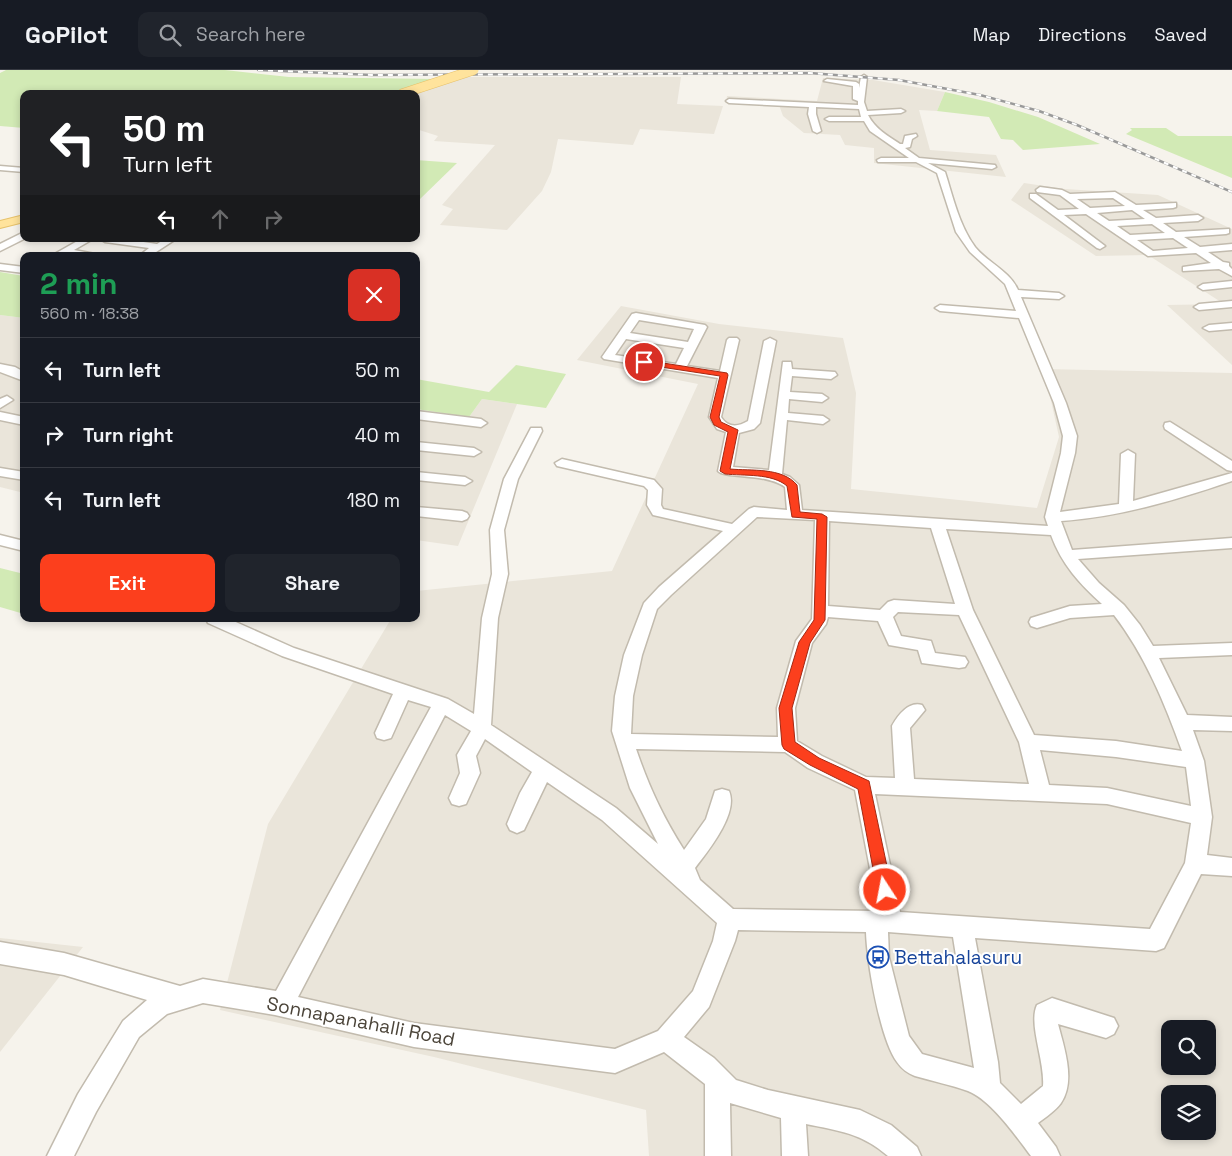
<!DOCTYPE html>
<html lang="en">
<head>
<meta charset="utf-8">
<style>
	:root { --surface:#171b24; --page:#20242c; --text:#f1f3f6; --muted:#9ea1a6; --line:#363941; --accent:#fc3f1d }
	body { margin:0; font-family:"Space Grotesk",sans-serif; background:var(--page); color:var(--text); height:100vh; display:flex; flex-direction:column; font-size:19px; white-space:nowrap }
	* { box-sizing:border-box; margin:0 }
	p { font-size:16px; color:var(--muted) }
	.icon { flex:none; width:28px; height:28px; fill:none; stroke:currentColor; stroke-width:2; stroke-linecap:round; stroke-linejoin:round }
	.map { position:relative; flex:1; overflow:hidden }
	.drawer { position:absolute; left:20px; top:182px; width:400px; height:370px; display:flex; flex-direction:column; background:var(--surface); border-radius:10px; box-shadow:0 2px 8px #0003 }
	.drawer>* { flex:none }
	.top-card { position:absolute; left:20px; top:20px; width:400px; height:152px; border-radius:10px; box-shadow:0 2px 8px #0003; background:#202124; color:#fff; overflow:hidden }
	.controls { position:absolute; left:1161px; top:950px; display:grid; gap:10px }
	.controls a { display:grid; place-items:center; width:55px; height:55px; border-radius:10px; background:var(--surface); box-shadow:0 2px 8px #0003; font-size:25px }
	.pin { position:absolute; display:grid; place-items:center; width:42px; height:42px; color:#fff; margin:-21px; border:2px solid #fff; border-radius:50%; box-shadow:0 1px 5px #0007 }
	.me { position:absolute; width:55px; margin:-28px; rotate:349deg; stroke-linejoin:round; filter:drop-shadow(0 0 4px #0008) }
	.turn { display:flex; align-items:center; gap:18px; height:105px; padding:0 20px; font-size:22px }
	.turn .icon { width:65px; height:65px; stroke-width:2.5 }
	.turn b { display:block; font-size:35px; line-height:42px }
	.lanes { display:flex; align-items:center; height:48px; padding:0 20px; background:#0003; justify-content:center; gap:25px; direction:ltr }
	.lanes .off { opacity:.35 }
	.round { display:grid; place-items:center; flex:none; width:52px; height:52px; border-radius:10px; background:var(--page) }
	.summary { display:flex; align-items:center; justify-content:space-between; height:85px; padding:0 20px }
	h1 { font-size:30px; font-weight:700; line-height:38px; color:#1e9e55 }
	.primary-button { display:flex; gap:10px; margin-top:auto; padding:10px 20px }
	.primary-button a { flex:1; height:58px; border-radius:10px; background:var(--accent); color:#fff; font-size:20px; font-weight:700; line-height:58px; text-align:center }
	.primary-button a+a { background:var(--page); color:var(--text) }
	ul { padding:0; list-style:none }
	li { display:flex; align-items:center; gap:15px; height:65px; padding:0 20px; border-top:1px solid var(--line) }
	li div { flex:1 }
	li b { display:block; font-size:19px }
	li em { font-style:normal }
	header { display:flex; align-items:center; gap:30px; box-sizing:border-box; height:70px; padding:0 25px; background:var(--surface); border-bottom:1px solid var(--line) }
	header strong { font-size:24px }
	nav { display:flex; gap:28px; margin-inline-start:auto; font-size:18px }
	.search { width:350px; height:45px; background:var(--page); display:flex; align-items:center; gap:12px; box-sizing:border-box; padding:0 18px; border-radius:10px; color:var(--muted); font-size:19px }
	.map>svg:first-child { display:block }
	.residential { fill:#eae5da; fill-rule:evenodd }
	.green { fill:#d2eab5 }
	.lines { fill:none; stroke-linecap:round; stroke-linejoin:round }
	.minor-casing { stroke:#c2bbae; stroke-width:3 }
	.major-casing { stroke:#e6c16a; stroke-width:2 }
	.minor { fill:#fff; fill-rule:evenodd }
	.major { fill:#ffe39c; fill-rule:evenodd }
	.rail-casing { stroke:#9a9a9a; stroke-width:2.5 }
	.rail { stroke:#fff; stroke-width:2; stroke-dasharray:5; stroke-linecap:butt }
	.major-bridge-casing { stroke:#e6c16a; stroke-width:10; stroke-linecap:butt }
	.major-bridge { stroke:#ffe39c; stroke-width:9 }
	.route { fill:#fc3f1d; stroke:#a42913 }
	.labels { text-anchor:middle; stroke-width:4; stroke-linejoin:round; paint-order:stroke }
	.near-transit-label { font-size:19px; fill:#164399; stroke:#fff; text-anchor:start }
	.near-street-label { font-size:19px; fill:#4b4439; stroke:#fff }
</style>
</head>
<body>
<header>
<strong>GoPilot</strong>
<div class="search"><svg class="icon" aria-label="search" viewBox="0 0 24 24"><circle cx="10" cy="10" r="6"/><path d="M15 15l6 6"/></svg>Search here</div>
<nav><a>Map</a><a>Directions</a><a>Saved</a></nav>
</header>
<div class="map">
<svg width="1232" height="1086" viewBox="0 0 1232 1086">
	<rect width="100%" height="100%" fill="#f6f3ec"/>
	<path class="residential" d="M467 7H681L677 34 723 36 714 64 640 59 633 75 558 69 551 102 542 121 507 160 440 155 453 139 442 135 495 75 434 71 438 66 416 59 415 24Z
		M823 8 873 10 945 22 937 41 919 40 930 80 996 85 1006 107 874 93V78L845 75 840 65 804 63 783 46 779 35 726 32 727 26 817 31Z
		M1024 113 1065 119 1158 125 1232 159V295L1167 235 1224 234 1148 185 1096 186 1011 130Z
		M621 236 719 254 843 268 856 323 851 419 1037 438 1059 367 1044 299 1232 303V1086H649L646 1040 434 987 220 940 268 754 391 549H416V521L612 501 698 314 577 290ZM1170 959H1208V996H1170ZM1170 1024H1208V1061H1170Z
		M0 245 24 248V423L0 417Z
		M482 329 517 334 458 476 416 470V339L469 347Z
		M0 868 83 877 0 982Z"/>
	<path class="green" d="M6 0H225L289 7 435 9 389 24H24V58L0 56V3Z
		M945 22 989 32 1038 47 1100 74 1023 80 1013 70 1001 69 989 47 937 41Z
		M1130 58H1166L1178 66H1232V108L1126 64 1132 60Z
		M416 90 457 93 419 130H416Z
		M0 202 24 206V248L0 245Z
		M516 295 566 304 546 338 482 329 469 347 416 339V309L489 322Z
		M0 498 24 504V544L0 537Z"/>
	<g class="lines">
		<g class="minor-casing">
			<path id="minor" d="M864 5 867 7 864 32 867 41 901 39 905 41 901 43 868 45C875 59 888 66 900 74H903L905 66 916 64 917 66 912 69 910 77 905 78 919 88 995 95 996 97 992 99 928 93 945 102C953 127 959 155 975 177 988 193 1010 201 1018 220L1059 223 1064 226 1059 229 1021 227 1066 333 1077 366 1075 383 1060 442 1119 434 1121 384 1128 380 1135 384 1133 431 1232 403V411C1176 430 1120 447 1061 451L1072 480 1232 468V478L1078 489 1099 513 1124 535 1140 555 1153 576 1232 573V585L1159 588 1187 645 1232 647V661L1193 660 1204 691 1212 747 1207 785 1232 788V806L1201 804 1164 878 1156 881 975 868 998 992 1000 1013 1021 1034 1043 1016C1045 991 1028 954 1037 935L1052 928 1114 948 1118 956 1114 964 1106 968 1058 954C1064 977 1076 1011 1061 1033 1055 1041 1046 1047 1038 1053L1056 1077 1060 1086H1031C1016 1066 991 1030 968 1021 951 1015 932 1011 915 1006 907 1003 902 999 897 992 880 969 867 892 866 862L738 860 735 871 709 937 684 967 714 988 736 1010 768 1020 860 1040 891 1055 917 1077 921 1086H888C861 1063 840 1061 806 1054L808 1086H782L781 1048 730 1033 731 1086H705V1014L664 982 615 1003 414 977 275 945 203 933 167 944 139 967 96 1042 74 1086H47L78 1024 123 951 147 930 64 905 0 894V872L64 883 180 916 203 909 276 921 431 637 408 630 391 668 384 670 377 668 375 663 393 624 282 586 208 553 206 549H229L294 578 448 629 474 644 482 548 492 504 490 460 504 409 531 358H541L542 361 518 409 504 460 508 504 498 548 491 655 616 738 658 774 630 718 612 661 615 626 624 585 644 533 659 517 723 461 653 445 647 435 648 420 644 416 557 396 555 393 562 389 654 410 662 419 661 435 663 439 732 454 749 439 754 437 787 440 785 417C767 403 725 409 718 401L726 362 717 359 709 347 718 308 604 289 602 287 632 244 636 243 705 255 707 257 687 296 720 301 727 270 729 268H737L739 270 721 347C728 358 738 357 748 351L764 271 770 268 776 271 760 353 754 359 739 363 733 397 769 400 783 292H791L792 299 835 302 837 305 831 309 792 306 790 322 822 324 828 328 822 332 789 329 788 343 823 346 829 350 823 354 787 350 782 404 790 407 799 415 802 440 1048 456 1045 447 1061 383 1063 366 1054 333 1019 248 940 241 935 238 940 235 1016 241 1005 214 970 182 956 162 937 103 916 92H878L877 90 881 88H909L870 61 864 51H829L825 49 829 47H861L859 39 816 37V44L821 61 817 63 813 61 808 44 809 37 729 33 726 31 729 29 858 35V31L853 29V16L824 11 827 9 856 12 859 14V18L861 7ZM639 250 694 259 688 272 630 263ZM626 269 684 278 676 294 615 285ZM757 447 815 450 812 549 796 571 777 638 778 667 631 664 633 626 642 585 657 539 671 525ZM829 451 931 458 955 534 894 530 888 532 880 540 828 536ZM946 459 1051 465C1062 495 1080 514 1102 534L1070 536 1031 548 1029 552 1031 556 1037 558 1070 548 1114 545C1145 585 1165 634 1182 681L1116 671 1034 665 973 540ZM898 542 959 545 1019 672 1029 714 914 709 910 658 925 640 922 635C909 631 898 645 892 656L895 708 866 707 822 686 797 671 795 638 812 573 826 554 828 547 878 551 889 575 918 580 922 593 959 598 965 597 968 592 965 587 935 583 931 571 901 566 893 547ZM445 645 471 661 457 685 460 703 449 728 452 734 459 736 466 734 480 703 476 686 485 669 532 702 520 723 507 754 510 760 517 763 524 760 547 712 602 750 717 853 713 871 693 921 658 961 615 979 414 953 298 927ZM636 679 785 682 808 698 855 720 878 841 733 839 700 810 695 798C708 781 739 743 729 721L722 719 715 721 706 749 684 780C662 745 649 717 636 679ZM1040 680 1116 687 1186 697 1191 736 1107 718 1049 715ZM875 724 1107 734 1191 753 1185 793 1150 859 900 842ZM888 862 953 867 974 998 922 984 909 966 889 887Z
				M0 96 24 98V102L0 100Z
				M1040 117 1062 120 1070 124 1115 122 1136 135 1176 133V137L1173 138 1143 140 1156 148 1198 145 1203 148 1198 151 1163 153 1176 162 1229 159V163L1226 164 1184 167 1200 177 1232 174V180L1208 182 1223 192 1229 193V196L1232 199V206L1219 199 1183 201V197L1211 193 1196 183 1148 186 1086 144 1064 145 1105 176 1100 179 1097 178 1030 128V124H1036L1058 140 1079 139 1060 125 1037 122 1036 120ZM1113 128 1125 136 1090 138 1077 129ZM1132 140 1145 149 1109 151 1097 143ZM1152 154 1165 163 1130 165 1117 156ZM1173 168 1188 178 1153 181 1137 170Z
				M24 162V169L0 181V174Z
				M81 169H93L74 180 95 184 97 186H51Z
				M100 169H123L157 174 165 169H176L150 186H139L149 178 105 172Z
				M0 194 24 197V203L0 200Z
				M1232 211V217L1203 220 1198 217 1203 214Z
				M1232 231V237L1199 240 1194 237 1199 234Z
				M1232 253V259L1209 261 1203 258 1209 255Z
				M0 294 15 297 24 302V311L0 302Z
				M7 326 13 330 0 338V329Z
				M416 341 481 349 487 353 481 357 416 349Z
				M0 342 24 347V355L0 350Z
				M1170 352 1232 391V401L1227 400 1165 359 1164 356 1165 353Z
				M416 372 474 378 481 382 474 386 416 380Z
				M0 398 24 402V410L0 406Z
				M416 402 465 407 472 411 465 415 416 410Z
				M416 437 462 441 467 443 469 446 467 449 462 451 416 446Z
				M0 465 24 471V481L0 475Z"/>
		</g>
		<g class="major-casing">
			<path id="major" d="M24 145V152L0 158V151Z"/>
		</g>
		<use href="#minor" class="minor"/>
		<use href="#major" class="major"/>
		<g class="rail-casing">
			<path id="rail" d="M258 0 372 5 810 3 899 10 980 25 1039 41 1077 55 1232 122"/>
		</g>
		<use href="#rail" class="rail"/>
		<g class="major-bridge-casing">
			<path id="major-bridge" d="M401 24 474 0"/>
		</g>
		<use href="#major-bridge" class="major-bridge"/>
	</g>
	<path class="route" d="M644 290 727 303 728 305 719 347 721 352 738 360 730 399C751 401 782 397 797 415L800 442 822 444 827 447 825 550 810 573 792 638 795 672 819 688 869 711 892 820 890 824 885 826 879 824 877 820 858 719 810 695 784 679 782 675 779 638 799 572 814 550 817 449 792 447 787 416C772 403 744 406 725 404L720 401 728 362 714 355 710 347 720 306 641 294V291Z"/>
	<defs>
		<g id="bus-ring" transform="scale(1.125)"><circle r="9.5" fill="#fff" stroke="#1a4fb4" stroke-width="1.5"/><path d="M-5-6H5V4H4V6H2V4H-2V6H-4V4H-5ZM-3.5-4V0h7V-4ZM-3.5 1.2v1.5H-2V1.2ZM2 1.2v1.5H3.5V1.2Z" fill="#1a4fb4"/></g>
	</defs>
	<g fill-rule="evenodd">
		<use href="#bus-ring" x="878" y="887"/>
	</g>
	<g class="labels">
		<g class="near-transit-label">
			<text x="894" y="894">Bettahalasuru</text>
		</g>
		<g class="near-street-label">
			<text transform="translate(361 951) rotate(11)" y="7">Sonnapanahalli Road</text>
		</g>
	</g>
</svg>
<div class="controls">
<a><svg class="icon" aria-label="search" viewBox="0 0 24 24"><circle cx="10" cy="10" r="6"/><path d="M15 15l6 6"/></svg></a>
<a><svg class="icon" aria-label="layers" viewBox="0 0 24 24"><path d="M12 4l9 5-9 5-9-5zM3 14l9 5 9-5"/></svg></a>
</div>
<div class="pin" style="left:644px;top:292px;background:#d93025"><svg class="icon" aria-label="arrive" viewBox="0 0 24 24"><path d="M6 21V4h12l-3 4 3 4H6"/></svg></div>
<svg class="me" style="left:885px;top:820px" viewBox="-20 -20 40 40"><circle r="17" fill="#fc3f1d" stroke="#fff" stroke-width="3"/><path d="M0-11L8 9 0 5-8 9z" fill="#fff"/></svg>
<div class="top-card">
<div class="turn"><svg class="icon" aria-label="left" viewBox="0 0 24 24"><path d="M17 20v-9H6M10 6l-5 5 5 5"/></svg><div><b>50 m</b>Turn left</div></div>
<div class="lanes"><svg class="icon" aria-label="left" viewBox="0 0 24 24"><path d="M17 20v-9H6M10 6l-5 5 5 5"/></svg><svg class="icon off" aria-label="ahead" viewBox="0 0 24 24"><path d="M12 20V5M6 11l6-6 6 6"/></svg><svg class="icon off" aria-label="right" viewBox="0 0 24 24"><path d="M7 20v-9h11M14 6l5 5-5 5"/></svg></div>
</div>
<section class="drawer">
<div class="summary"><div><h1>2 min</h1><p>560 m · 18:38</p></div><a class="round" style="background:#d93025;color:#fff"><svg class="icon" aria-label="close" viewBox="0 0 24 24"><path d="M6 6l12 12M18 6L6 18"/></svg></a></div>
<ul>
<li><svg class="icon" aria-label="left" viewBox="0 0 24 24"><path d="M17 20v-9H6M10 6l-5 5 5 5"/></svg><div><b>Turn left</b></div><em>50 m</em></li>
<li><svg class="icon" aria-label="right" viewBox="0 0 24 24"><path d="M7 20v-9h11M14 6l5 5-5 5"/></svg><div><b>Turn right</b></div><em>40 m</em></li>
<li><svg class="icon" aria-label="left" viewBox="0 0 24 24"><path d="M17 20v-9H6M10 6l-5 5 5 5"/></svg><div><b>Turn left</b></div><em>180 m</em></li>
</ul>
<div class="primary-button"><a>Exit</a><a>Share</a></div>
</section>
</div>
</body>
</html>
